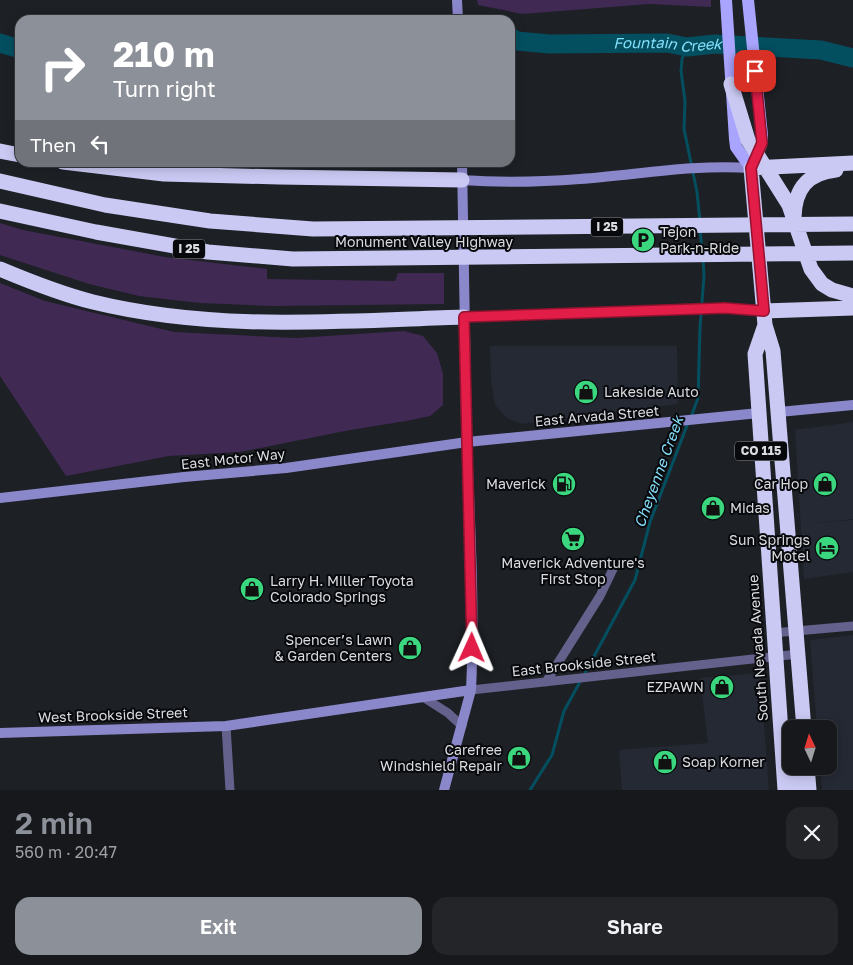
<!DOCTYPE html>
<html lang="en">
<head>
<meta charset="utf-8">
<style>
	:root { --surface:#16181c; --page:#232529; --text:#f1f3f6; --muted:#9ea0a3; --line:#35373b; --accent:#8c9099 }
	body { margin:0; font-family:"Golos Text",sans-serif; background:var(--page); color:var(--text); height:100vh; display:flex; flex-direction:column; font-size:19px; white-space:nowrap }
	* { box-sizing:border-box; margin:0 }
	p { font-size:16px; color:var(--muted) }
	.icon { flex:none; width:28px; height:28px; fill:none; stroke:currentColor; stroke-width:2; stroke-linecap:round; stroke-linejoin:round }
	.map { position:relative; height:790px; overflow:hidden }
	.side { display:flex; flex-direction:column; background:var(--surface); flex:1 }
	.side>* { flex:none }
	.top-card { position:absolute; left:15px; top:15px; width:500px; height:152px; border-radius:15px; box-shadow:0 2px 12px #0003,0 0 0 1px var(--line); background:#8c9099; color:#fff; overflow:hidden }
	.needle { width:32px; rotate:356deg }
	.fabs { position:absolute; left:782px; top:720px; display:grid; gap:10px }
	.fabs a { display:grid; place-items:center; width:55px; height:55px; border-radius:10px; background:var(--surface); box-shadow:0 2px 12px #0003,0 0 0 1px var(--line); font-size:25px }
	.pin { position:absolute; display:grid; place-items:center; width:42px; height:42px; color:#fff; margin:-21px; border-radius:10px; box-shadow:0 2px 8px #0006 }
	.me { position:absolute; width:55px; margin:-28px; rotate:1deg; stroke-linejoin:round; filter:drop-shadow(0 0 4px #0008) }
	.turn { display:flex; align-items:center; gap:18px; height:105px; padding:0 15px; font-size:22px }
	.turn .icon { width:65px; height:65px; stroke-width:2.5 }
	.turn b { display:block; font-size:35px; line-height:42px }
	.then { display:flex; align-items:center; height:48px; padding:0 15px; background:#0003; gap:10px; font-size:19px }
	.round { display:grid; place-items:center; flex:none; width:52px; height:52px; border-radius:15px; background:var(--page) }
	.overview { display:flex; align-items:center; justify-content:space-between; height:85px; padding:0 15px }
	h1 { font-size:30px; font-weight:600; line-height:38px; color:var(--accent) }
	.action { display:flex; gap:10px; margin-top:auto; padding:10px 15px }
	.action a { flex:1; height:58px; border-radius:15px; background:var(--accent); color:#fff; font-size:20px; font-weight:600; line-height:58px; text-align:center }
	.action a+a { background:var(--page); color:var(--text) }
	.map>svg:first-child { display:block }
	.built { fill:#242934 }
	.green { fill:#402953 }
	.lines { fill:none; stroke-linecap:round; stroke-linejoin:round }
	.stream { stroke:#034f60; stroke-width:3 }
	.river { stroke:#034f60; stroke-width:19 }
	.street { stroke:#64628c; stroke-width:9 }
	.secondary { stroke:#8b87cb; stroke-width:10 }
	.primary { stroke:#a9a4fd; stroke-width:12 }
	.highway { stroke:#c9c9f3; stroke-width:15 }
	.route-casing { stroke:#92132f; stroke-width:12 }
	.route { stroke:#e11d48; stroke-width:9 }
	.labels { text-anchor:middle; stroke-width:4; stroke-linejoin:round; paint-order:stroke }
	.shield { fill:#08090c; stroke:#9b9da0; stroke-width:1 }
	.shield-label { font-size:12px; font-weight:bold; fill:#dadcdf }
	.poi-label { font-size:14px; fill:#dadcdf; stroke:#08090c; text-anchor:end }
	.street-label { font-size:14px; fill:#dadcdf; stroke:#08090c }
	.water-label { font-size:15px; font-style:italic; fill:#84dffa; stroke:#08090c }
</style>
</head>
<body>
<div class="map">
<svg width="853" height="790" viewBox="0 0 853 790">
	<rect width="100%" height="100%" fill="#1d2025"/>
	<path class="built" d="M490 346H677L678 404 521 424 507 418 495 405 491 380Z
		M853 422V519L816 523 853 520V572L804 579 795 430Z
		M853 635V790H822L820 766H829V729H817L810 640Z
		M760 673 769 790H622L619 750 708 743 700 678Z"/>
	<path class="green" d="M477 0H711V7L649 4 522 14 478 5Z
		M0 223 23 230 165 257 267 269V279L395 281 398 273H444V304L272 306 200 303 139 296 89 284 0 255Z
		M0 283 45 301 174 332 296 338 404 331 423 336 437 353 443 374V405L430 416 406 421 350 430 240 452 169 456 66 476 0 376Z"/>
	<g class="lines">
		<path class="stream" d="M687 47 682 59 681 71 685 101 684 129 697 192 700 222
			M700 230 702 249
			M691 417 698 398 700 327 704 276 703 258
			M584 675 635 580 650 522 688 423
			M530 790 552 755 564 711 581 680"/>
		<g class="river">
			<path id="s1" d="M510 37 517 41 549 44 667 43 687 47 715 44 821 50 853 58"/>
			<path d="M0 43 20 49"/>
		</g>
		<path class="street" d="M773 633 853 626
			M546 682 600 596 613 569
			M471 690 798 654
			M423 697 448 713 462 726
			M226 726 230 790"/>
		<path class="secondary" d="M457 0 458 20
			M462 180C501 183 541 182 580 179 637 175 693 164 751 168
			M464 317 725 308 764 311
			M779 412 853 405
			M0 498 184 477 286 468 467 442 759 413
			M0 733 226 726 471 690
			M444 790 471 690C475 608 470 526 467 443 465 350 464 256 462 162"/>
		<path class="primary" d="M726 0 735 139 736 147 751 168
			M748 0 762 135 761 145 754 161"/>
		<path class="highway" d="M731 84 748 140 789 205 811 269 822 284 832 290 853 296
			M0 151 20 155
			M63 162 164 174 279 177 462 180
			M0 181 105 205 210 221 313 229 853 224
			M0 211 96 232 208 252 293 259 853 253
			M794 217C795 189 807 173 836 170
			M0 269C31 282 61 294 93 302 215 332 341 321 464 317
			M764 311 853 308
			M765 325 755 354 785 790
			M804 729 773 351 765 325 751 168 853 163
			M783 757 795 770 797 790
			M807 766 809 790"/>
	</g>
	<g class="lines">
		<g class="route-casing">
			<path id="route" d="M472 648 464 317 725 308 764 311 751 168 762 143 755 71"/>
		</g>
		<use href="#route" class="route"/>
	</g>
	<defs>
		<g id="parking-disc" transform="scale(1.25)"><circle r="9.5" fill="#3bd77f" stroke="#08090c"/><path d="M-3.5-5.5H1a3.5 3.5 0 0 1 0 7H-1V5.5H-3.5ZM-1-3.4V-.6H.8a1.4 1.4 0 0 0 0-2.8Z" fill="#111"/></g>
		<g id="shop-disc" transform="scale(1.25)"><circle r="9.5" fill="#3bd77f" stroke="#08090c"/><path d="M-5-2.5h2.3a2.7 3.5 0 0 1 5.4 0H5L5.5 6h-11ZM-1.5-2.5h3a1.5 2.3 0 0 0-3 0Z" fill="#111"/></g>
		<g id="fuel-disc" transform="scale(1.25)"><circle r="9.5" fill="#3bd77f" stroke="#08090c"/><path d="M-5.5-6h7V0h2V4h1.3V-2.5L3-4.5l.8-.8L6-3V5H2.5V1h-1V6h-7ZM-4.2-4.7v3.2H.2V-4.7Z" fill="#111"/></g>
		<g id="supermarket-disc" transform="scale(1.25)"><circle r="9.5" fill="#3bd77f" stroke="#08090c"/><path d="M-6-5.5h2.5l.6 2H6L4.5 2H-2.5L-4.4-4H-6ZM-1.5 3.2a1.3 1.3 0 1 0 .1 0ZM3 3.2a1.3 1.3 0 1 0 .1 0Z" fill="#111"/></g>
		<g id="hotel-disc" transform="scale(1.25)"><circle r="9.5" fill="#3bd77f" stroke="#08090c"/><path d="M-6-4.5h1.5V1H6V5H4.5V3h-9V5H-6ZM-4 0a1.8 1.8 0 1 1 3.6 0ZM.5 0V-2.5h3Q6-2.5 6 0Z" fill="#111"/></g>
	</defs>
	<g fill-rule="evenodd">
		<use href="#parking-disc" x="643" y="240"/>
		<use href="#shop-disc" x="586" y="392"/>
		<use href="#fuel-disc" x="564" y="484"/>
		<use href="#shop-disc" x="825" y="484"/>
		<use href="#shop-disc" x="713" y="508"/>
		<use href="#supermarket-disc" x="573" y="539"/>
		<use href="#hotel-disc" x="827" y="548"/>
		<use href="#shop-disc" x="252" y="589"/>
		<use href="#shop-disc" x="410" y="648"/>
		<use href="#shop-disc" x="722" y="687"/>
		<use href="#shop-disc" x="519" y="758"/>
		<use href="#shop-disc" x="665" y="762"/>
	</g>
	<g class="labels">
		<g class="shield">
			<rect x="591" y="217.5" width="32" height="19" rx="4"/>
			<rect x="173" y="239.5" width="32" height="19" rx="4"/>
			<rect x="735" y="441.5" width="52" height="19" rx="4"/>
		</g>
		<g class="shield-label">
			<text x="607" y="231">I 25</text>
			<text x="189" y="253">I 25</text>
			<text x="761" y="455">CO 115</text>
		</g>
		<g class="poi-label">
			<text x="660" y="237" text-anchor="start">Tejon<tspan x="660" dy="16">Park-n-Ride</tspan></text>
			<text x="604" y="397" text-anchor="start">Lakeside Auto</text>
			<text x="546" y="489">Maverick</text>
			<text x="808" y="489">Car Hop</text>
			<text x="730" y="513" text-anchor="start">Midas</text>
			<text x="810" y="545">Sun Springs<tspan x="810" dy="16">Motel</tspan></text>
			<text x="573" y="568" text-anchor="middle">Maverick Adventure's<tspan x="573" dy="16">First Stop</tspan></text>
			<text x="270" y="586" text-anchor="start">Larry H. Miller Toyota<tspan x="270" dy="16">Colorado Springs</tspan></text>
			<text x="392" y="645">Spencer’s Lawn<tspan x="392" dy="16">&amp; Garden Centers</tspan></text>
			<text x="704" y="692">EZPAWN</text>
			<text x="502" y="755">Carefree<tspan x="502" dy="16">Windshield Repair</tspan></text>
			<text x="682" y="767" text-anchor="start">Soap Korner</text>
		</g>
		<g class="street-label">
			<text x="424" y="247">Monument Valley Highway</text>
			<text transform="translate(597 416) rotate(-5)" y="5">East Arvada Street</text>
			<text transform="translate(233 459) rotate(-6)" y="5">East Motor Way</text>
			<text transform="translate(758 648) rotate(-94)" y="5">South Nevada Avenue</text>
			<text transform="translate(584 664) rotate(-6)" y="5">East Brookside Street</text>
			<text transform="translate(113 715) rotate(-2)" y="5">West Brookside Street</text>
		</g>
		<g class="water-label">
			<text dy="5" stroke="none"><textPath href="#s1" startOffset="159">Fountain Creek</textPath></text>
			<text transform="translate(659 472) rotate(-70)" y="5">Cheyenne Creek</text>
		</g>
	</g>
</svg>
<div class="fabs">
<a><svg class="needle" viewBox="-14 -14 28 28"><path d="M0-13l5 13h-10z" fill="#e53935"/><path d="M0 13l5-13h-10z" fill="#9ea0a3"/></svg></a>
</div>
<div class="pin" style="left:755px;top:71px;background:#d93025"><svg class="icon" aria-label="arrive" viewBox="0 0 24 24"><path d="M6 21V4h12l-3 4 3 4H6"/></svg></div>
<svg class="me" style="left:472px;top:648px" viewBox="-20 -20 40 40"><path d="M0-17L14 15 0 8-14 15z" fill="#e11d48" stroke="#fff" stroke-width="4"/></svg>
<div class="top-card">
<div class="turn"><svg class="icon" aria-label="right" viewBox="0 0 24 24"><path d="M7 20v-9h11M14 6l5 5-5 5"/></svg><div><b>210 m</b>Turn right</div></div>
<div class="then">Then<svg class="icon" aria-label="left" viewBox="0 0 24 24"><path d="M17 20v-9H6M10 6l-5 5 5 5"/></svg></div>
</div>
</div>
<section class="side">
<div class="overview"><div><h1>2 min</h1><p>560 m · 20:47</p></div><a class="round"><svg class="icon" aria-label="close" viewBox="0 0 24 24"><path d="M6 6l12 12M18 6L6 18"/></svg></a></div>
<div class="action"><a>Exit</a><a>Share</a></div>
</section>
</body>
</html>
